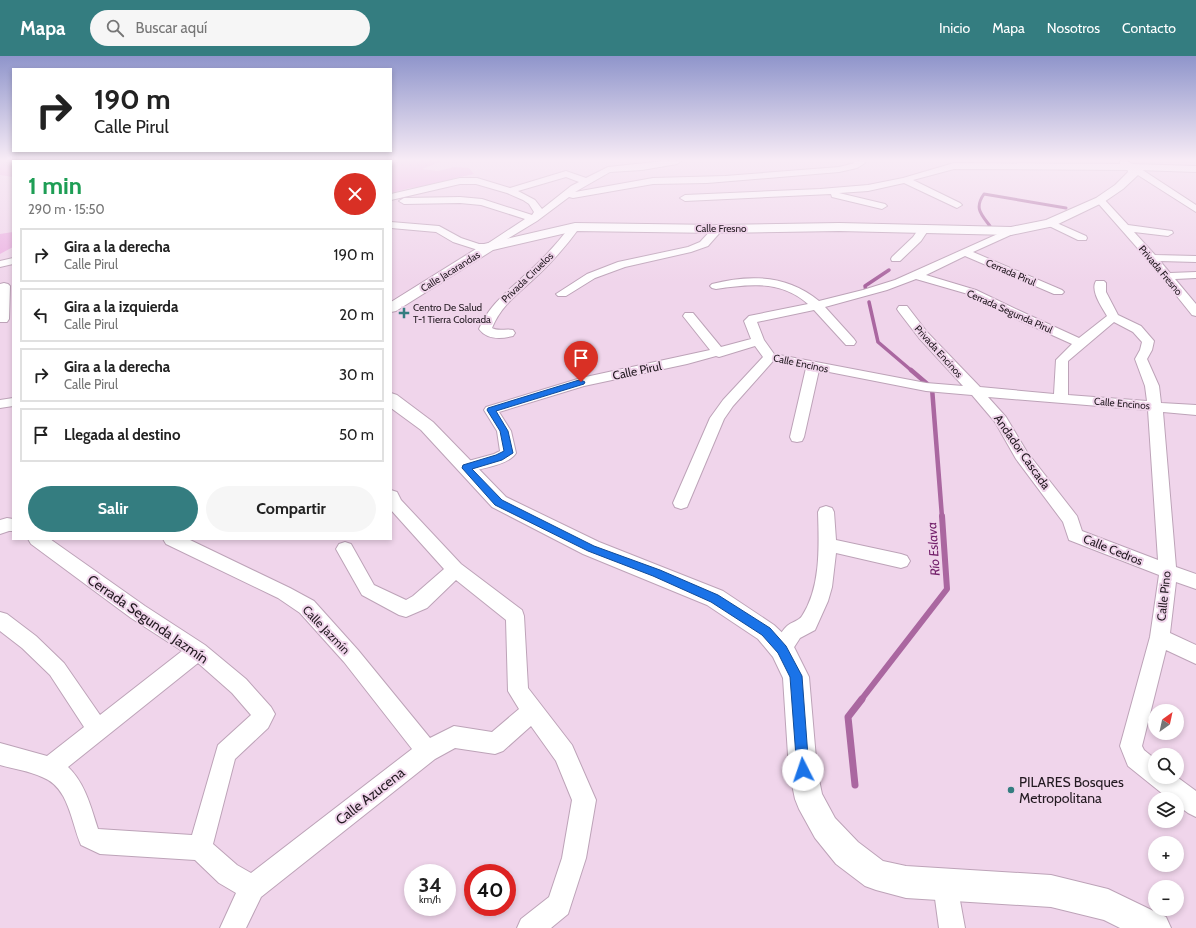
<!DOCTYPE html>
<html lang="es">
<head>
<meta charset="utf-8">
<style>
	:root { --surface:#fff; --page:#f6f6f6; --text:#222; --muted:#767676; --line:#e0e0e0; --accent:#347d80 }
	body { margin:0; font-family:Cabin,sans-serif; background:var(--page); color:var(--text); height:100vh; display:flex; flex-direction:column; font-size:15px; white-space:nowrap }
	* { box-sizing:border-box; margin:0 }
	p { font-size:13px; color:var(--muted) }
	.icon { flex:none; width:22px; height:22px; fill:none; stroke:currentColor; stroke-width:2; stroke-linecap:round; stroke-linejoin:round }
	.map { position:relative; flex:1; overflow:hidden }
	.drawer { position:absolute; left:12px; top:104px; width:380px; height:380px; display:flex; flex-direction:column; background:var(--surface); border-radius:0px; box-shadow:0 2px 6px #0003 }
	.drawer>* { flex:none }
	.guide { position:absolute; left:12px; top:12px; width:380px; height:84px; border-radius:0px; box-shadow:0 2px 6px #0003; background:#fff; color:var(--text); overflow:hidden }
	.needle { width:26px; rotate:33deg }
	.controls { position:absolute; left:1148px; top:648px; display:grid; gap:8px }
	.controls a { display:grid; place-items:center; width:36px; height:36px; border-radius:50%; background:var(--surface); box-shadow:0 2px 6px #0003; font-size:20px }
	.speed { position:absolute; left:404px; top:808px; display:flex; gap:8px; font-size:20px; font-weight:700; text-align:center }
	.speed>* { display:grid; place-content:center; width:52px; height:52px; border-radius:50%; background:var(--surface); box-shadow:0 2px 6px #0003; line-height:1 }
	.speed small { font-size:10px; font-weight:400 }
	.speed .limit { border:6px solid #d22; background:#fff; color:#111 }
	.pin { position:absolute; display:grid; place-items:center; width:34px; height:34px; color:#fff; margin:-41px -17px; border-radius:50% 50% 50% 0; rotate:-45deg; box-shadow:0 0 4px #0007 }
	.pin .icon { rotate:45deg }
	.me { position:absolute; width:44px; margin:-22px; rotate:356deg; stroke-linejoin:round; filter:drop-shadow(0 0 3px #0008) }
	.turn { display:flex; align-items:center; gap:14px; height:84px; padding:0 16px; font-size:18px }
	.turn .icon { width:52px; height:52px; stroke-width:2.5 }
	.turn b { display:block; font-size:28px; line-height:34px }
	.round { display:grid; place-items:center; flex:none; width:42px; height:42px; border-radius:21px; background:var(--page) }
	.overview { display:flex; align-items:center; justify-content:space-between; height:68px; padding:0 16px }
	h1 { font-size:24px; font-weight:700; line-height:30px; color:#1e9e55 }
	.action { display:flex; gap:8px; margin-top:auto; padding:8px 16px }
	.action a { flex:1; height:46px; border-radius:24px; background:var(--accent); color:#fff; font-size:16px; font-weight:700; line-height:46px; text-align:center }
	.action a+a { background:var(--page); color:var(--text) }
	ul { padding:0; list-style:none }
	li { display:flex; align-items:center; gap:12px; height:54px; margin:0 8px 6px; padding:0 8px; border:2px solid var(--line); border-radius:0px }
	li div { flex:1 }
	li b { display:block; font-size:15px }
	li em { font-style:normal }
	header { display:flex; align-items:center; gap:24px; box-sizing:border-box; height:56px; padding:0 20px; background:var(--accent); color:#fff }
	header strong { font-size:19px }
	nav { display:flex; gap:22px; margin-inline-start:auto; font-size:14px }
	.search { width:280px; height:36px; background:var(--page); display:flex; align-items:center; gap:10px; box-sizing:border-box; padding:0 14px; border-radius:22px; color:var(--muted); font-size:15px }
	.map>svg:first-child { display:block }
	.green { fill:#ebafe1 }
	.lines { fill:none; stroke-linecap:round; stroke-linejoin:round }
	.stream-far4 { stroke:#aa67a0; stroke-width:3 }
	.stream-far3 { stroke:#aa67a0; stroke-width:3.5 }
	.stream-far2 { stroke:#aa67a0; stroke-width:4.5 }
	.stream-far1 { stroke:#aa67a0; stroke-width:6 }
	.stream { stroke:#aa67a0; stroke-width:7 }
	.minor-casing { stroke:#bda3b8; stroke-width:2 }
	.tertiary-casing { stroke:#bda3b8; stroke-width:2 }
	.minor { fill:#fff; fill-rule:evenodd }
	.tertiary { fill:#fff; fill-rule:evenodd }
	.route { fill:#1a73e8; stroke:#114b97 }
	.poi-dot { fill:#347d80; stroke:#f0d5eb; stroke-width:1.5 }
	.labels { text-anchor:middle; stroke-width:4; stroke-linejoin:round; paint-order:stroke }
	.far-street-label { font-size:10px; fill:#221920; stroke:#f0d5eb }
	.far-poi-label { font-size:10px; fill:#221920; stroke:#f0d5eb; text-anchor:start }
	.street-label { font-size:12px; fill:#221920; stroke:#f0d5eb }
	.water-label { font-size:13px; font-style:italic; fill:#74216b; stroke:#f0d5eb }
	.near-street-label { font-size:14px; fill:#221920; stroke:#f0d5eb }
	.near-poi-label { font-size:14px; fill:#221920; stroke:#f0d5eb; text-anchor:start }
</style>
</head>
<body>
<header>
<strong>Mapa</strong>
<div class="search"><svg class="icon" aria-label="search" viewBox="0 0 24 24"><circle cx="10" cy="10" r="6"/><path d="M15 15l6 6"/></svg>Buscar aquí</div>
<nav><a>Inicio</a><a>Mapa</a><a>Nosotros</a><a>Contacto</a></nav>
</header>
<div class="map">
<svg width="1196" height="872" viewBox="0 0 1196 872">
	<rect width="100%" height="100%" fill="#f0d5eb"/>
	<path class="green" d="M0 105H442L422 113 438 115 454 111 469 112 474 118 455 122 434 130 410 132 391 137V105H13V121L0 119Z
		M13 176V191L0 198V178Z"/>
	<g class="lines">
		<path class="stream-far4" d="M988 171 990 170C981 158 974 152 984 138L1066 152"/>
		<path class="stream-far3" d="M866 235 865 230 889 214
			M869 246 878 286 912 315"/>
		<path class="stream-far2" d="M911 314 932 332 942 461"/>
		<path class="stream-far1" d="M861 644 947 533 942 460"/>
		<path class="stream" d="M855 729 848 661 862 643"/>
		<g class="minor-casing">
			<path id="minor" d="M664 105H681L677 108 642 114 610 116 575 136 653 122 725 120 839 111 851 108 854 107 853 105H863L865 107 857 112 839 116 707 127 653 128 573 142 569 141 537 165 489 194H478L453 186 436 176 391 172V166L439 170 461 182 479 188H487L525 163 481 149 460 147 404 148 399 145 404 142 460 141 482 143 532 159 534 156 529 148 523 144 507 137 476 128H460L391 144V138L460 122H477L510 132 566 115 586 122 608 111ZM566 121 579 126 571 130 542 153 535 144 518 135Z
				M1120 105H1126L1135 109 1196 149V156L1130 114 954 113 913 124 960 147 962 149 957 152 904 127 868 135 839 137 885 148 887 150 882 153 832 141 831 138 685 145 680 142 685 139 820 133 868 129 903 122 954 107 1120 108Z
				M1100 141 1103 142 1128 169 1172 175 1173 177 1168 180 1134 176 1155 199 1196 200V206L1160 205 1170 217 1196 216V222L1175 223 1196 248V260L1192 259 1148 204 1097 146 1095 144Z
				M1050 164 1086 180 1087 182 1086 184H1078L1047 169 1045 167 1047 165Z
				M575 168 580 171C567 189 553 205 537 220 520 236 501 249 492 272 500 276 505 272 513 274L515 277 513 280C501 283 487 284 479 273 489 249 507 236 525 219 542 204 558 187 571 169Z
				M718 170 723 173 708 190 691 196 625 211 595 222 566 240H558L556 238 587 218 618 206 688 191 700 186 714 171Z
				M924 170 929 173 921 185 900 205H892L891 203 892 201 913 181 920 171Z
				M1011 172 1015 173 1016 175 1015 177 973 196 1062 234 1064 236 1062 238H1054L965 200 926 219 976 234 1020 255 1079 282 1107 260C1102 251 1090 235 1096 225H1104L1106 227V236L1118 259 1141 270 1154 285 1152 294 1147 303 1159 330 1161 347 1196 349V359L1163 356 1176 511 1196 518V533L1176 526 1170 577 1196 589V608L1166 594 1142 690 1144 694 1155 703V721H1177L1196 735V761L1188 757 1177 749V743H1169L1128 710 1120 690 1150 581 1159 519 1069 484 1063 466 1016 403 995 366 972 339 926 335 819 314 804 381 802 385 797 386 792 385 790 381 806 312 773 305 733 350 724 363 687 451 681 453 675 451 673 447 710 362 723 344 763 301 755 290 719 301 716 300 687 308 584 330 499 356 511 375 516 397C509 409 479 413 466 416L461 415 458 411 461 407 494 398 500 395 497 375 484 354 486 351 581 322 710 294 683 260 685 257H693L721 291 751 283 744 265 749 260 808 248C781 224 749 228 716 233L712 232 710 230 712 228C750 218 788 219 819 245L863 234 895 224ZM916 223 968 238 1012 261 1072 288 1056 304 1054 338 980 331 927 276 907 250H899L897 253 899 256 919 282 963 330 926 327 774 298 764 284 757 266 814 254 846 289H854L856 286 854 283 825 251 887 234ZM1114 266 1133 276 1142 286 1140 294 1135 303 1145 330 1147 345 1068 339V305ZM988 341 1148 354 1158 504 1082 475 1077 460 1027 396 1006 361Z
				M13 202V208L0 211V205Z
				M4 227 8 228 10 230 9 263 7 266H0V228Z
				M13 342V350L0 352V344Z
				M391 434 397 436 401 444 461 508 522 554 524 560 528 632 572 689 596 744 586 802 568 858 551 872H517L521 863 549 841 562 802 572 744 556 705 531 670 503 695 495 698 455 692 435 703 261 841 246 872H220L236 837 219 827 195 804 100 798 81 789C71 766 69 731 42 721 29 715 14 713 0 709V687L47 700 84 671 50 619 22 592 0 575V556L7 558 36 580 64 607 100 659 182 595 131 562 31 488 28 483H50L145 550 205 589 246 623 271 651 275 658 268 672 235 703 213 788 237 809 251 817 412 693 344 606 300 557 278 542 166 488 163 483H188L290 532 314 545 358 594 430 682 454 670 492 676 519 653 508 635 506 564 456 524 427 552 406 561 399 559 362 539 336 493 339 488 345 486 351 488 374 529 406 544 413 540 444 513 391 454ZM198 607 232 637 251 659 218 689 192 779 98 773C91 751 85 727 68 711Z
				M826 450 832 452 834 456 836 484 901 498 907 500 910 505 907 510 901 512 836 497 832 531 828 545 815 574 800 582 789 599 782 602 775 599 772 593C776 586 781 575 787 570 791 566 799 565 802 560 821 531 819 490 818 456L820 452Z
				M7 462 13 463V475H9L0 478V464Z
				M945 816 954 819 957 828 965 872H939L933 828 936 819Z"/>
		</g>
		<g class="tertiary-casing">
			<path id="tertiary" d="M1132 108 1196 110V116L1139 114V117L1138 119 1123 133 1104 146 1054 170 1011 179 839 175 718 177 575 175 493 194 396 255 391 256V246L484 188 575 167 718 169 839 167 1011 171 1046 164 1096 142 1115 129 1128 116 1127 111Z
				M391 337 397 339 433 366 506 441 599 486 723 535 774 569 791 585 809 621 817 714 822 738 835 762 858 786 883 805 906 810 1051 819 1108 833 1166 861 1171 872H1120L1104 864 1051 851 906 842 876 834 865 830 836 808 815 782 799 753 795 743 789 714 783 622 773 601 758 583 707 549 583 498 492 451 421 374 391 352Z"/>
		</g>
		<use href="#minor" class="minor"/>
		<use href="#tertiary" class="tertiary"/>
	</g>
	<linearGradient id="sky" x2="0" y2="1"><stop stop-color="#8f95cb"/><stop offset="0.46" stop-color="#f8ecf6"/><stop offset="1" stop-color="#f8ecf6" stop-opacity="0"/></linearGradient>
	<rect width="1196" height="227" fill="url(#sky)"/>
	<path class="route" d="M579 324H581L585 326 584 328 496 355 508 375 513 397 502 404 472 413 502 444 594 490 660 514 718 539 770 572 786 590 802 620 809 714 807 719 803 721 799 719 797 714 790 621 778 597 762 579 711 546 653 520 588 495 495 449 462 412 463 409 496 399 504 395 500 375 487 354 488 352Z"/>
	<g class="poi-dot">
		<path d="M402 251h4v4h4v4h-4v4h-4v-4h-4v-4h4z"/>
		<circle cx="1011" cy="734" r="4"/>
	</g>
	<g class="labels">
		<g class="far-street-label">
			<text x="721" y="176">Calle Fresno</text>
			<text transform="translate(1161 214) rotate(50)" y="4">Privada Fresno</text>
			<text transform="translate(450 215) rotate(-32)" y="4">Calle Jacarandas</text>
			<text transform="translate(1011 216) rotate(23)" y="4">Cerrada Pirul</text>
			<text transform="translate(527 221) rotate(-44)" y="4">Privada Ciruelos</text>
			<text transform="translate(1010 255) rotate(24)" y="4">Cerrada Segunda Pirul</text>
			<text transform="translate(939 295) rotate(48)" y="4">Privada Encinos</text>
			<text transform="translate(801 307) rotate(12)" y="4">Calle Encinos</text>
			<text transform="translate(1122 347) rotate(5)" y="4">Calle Encinos</text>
		</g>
		<g class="far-poi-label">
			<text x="413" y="255">Centro De Salud<tspan x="413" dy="12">T-1 Tierra Colorada</tspan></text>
		</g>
		<g class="street-label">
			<text transform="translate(637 315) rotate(-12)" y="4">Calle Pirul</text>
			<text transform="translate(1022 396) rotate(55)" y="4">Andador Cascada</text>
			<text transform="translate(1113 494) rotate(22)" y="4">Calle Cedros</text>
			<text transform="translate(1164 540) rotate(-84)" y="4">Calle Pino</text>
			<text transform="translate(326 574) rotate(46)" y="4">Calle Jazmín</text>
		</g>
		<g class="water-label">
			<text transform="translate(933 493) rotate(-94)" y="5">Río Eslava</text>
		</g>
		<g class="near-street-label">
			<text transform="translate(148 563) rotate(35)" y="5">Cerrada Segunda Jazmín</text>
			<text transform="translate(370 740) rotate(-38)" y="5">Calle Azucena</text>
		</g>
		<g class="near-poi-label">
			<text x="1019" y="731">PILARES Bosques<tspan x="1019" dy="16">Metropolitana</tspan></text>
		</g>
	</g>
</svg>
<div class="controls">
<a><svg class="needle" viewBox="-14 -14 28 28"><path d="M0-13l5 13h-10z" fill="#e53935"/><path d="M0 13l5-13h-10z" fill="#767676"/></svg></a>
<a><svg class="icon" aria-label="search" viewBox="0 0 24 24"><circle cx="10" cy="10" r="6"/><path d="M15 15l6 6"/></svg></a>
<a><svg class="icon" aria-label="layers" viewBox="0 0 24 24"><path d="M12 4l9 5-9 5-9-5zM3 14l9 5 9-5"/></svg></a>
<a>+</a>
<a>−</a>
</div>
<div class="speed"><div>34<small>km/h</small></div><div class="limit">40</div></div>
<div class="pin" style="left:581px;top:326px;background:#d93025"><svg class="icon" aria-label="arrive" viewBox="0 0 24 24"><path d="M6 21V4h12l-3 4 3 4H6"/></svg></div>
<svg class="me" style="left:803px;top:714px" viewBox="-20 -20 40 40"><circle r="19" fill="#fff"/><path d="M0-13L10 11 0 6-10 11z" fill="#1a73e8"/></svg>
<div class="guide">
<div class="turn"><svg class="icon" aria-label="right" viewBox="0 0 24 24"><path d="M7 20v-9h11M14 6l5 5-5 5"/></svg><div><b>190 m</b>Calle Pirul</div></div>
</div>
<section class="drawer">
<div class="overview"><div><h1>1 min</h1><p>290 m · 15:50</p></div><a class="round" style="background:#d93025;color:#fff"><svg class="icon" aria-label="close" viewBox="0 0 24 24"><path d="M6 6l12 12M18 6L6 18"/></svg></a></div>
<ul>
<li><svg class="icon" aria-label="right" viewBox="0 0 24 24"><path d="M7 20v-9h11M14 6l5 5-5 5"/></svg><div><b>Gira a la derecha</b><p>Calle Pirul</p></div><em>190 m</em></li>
<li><svg class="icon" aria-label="left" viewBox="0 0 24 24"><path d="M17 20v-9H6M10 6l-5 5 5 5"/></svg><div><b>Gira a la izquierda</b><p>Calle Pirul</p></div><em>20 m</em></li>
<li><svg class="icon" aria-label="right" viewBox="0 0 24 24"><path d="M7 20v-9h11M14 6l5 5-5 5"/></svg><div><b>Gira a la derecha</b><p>Calle Pirul</p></div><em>30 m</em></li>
<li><svg class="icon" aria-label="arrive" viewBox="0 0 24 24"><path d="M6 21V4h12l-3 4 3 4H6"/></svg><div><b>Llegada al destino</b></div><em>50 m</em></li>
</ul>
<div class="action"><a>Salir</a><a>Compartir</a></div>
</section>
</div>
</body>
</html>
